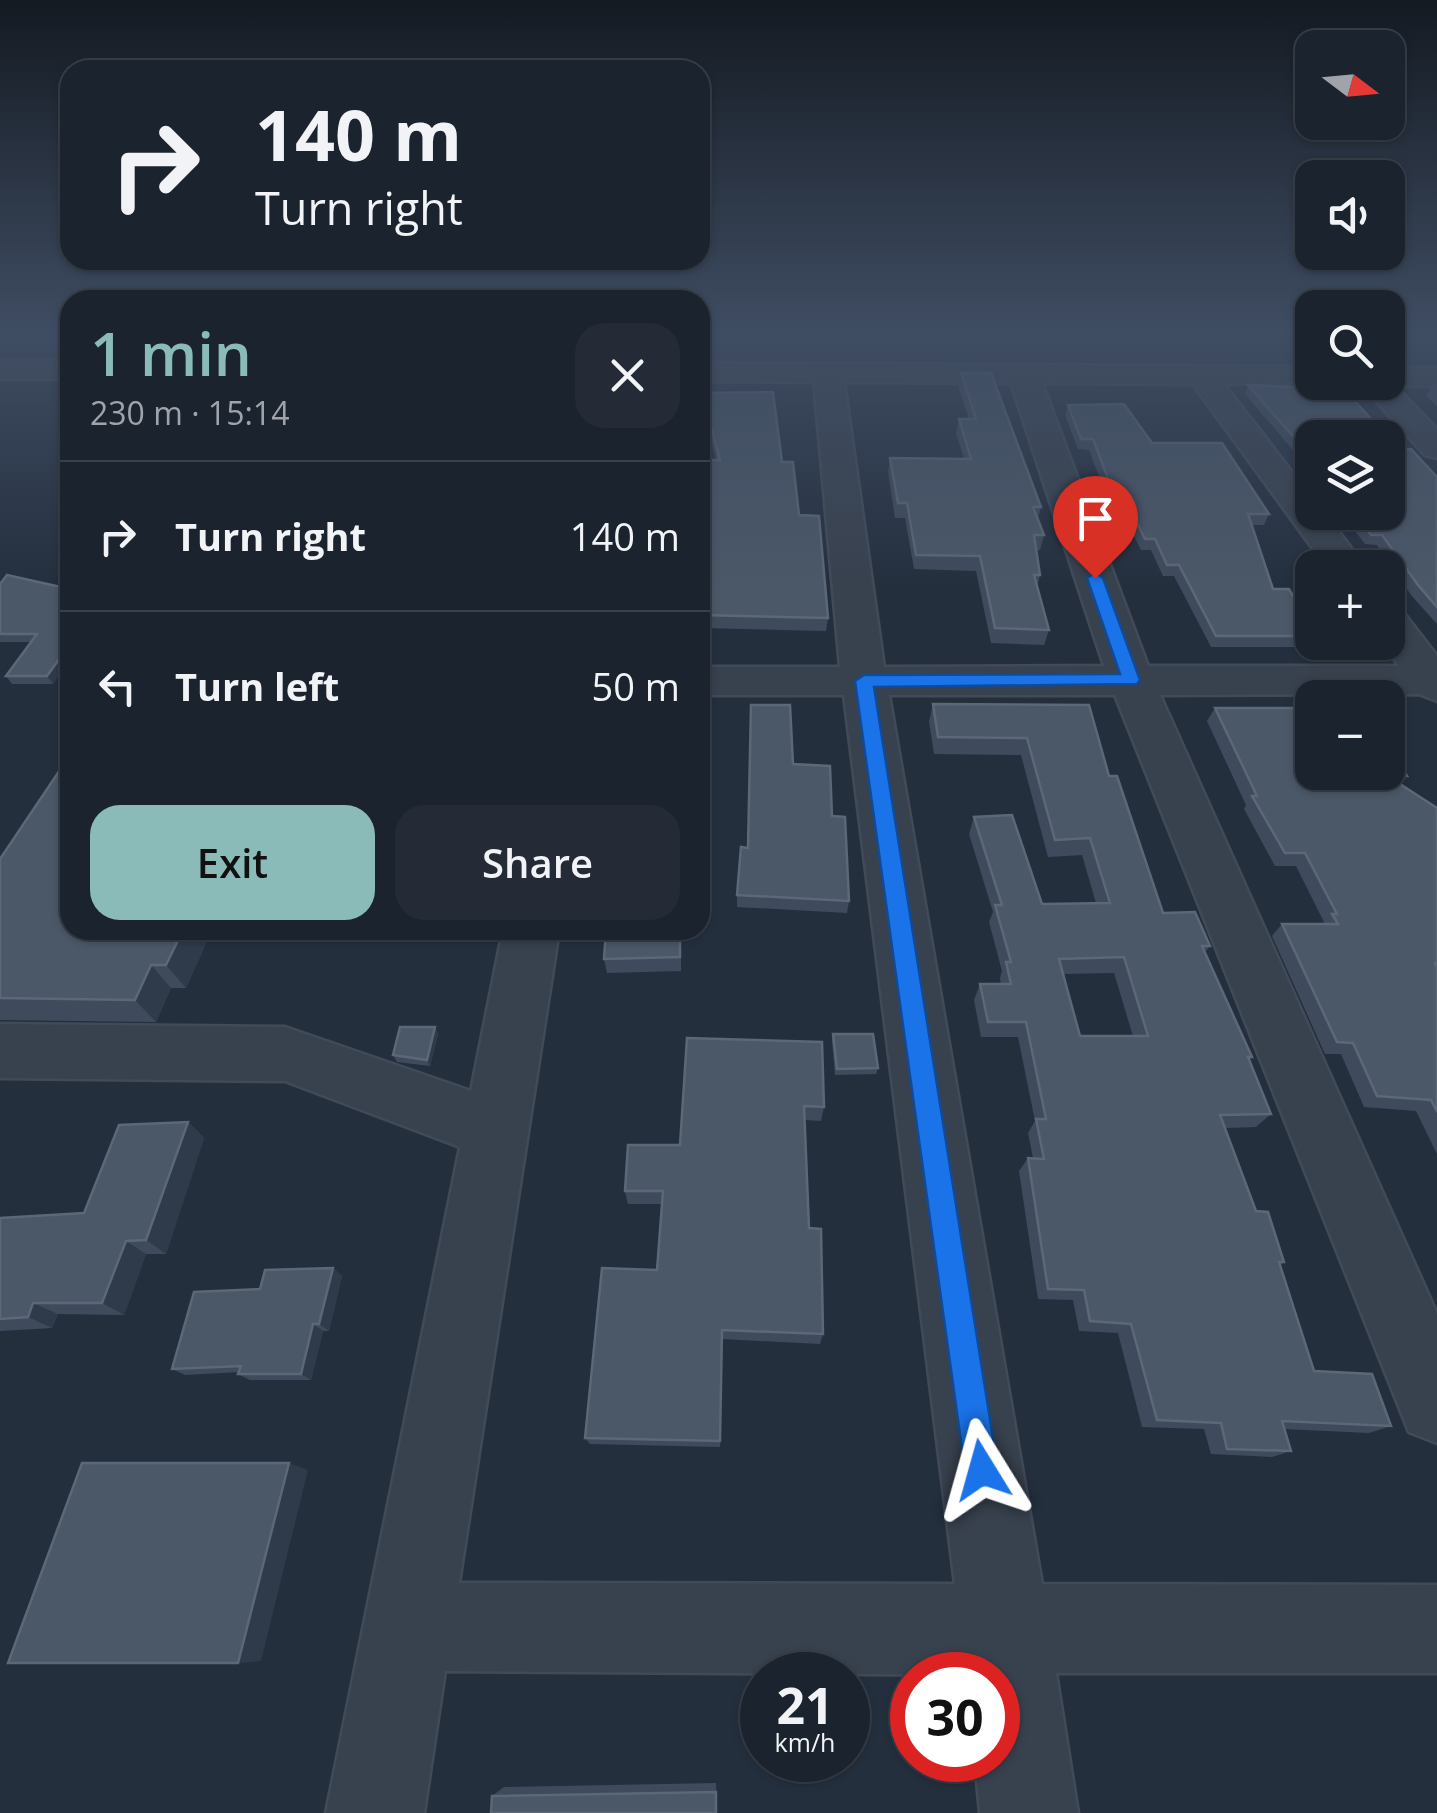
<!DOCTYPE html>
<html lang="en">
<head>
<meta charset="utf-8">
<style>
	:root { --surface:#1b232e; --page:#242b36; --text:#f1f3f6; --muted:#a0a4aa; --line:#39404a; --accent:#8bbbb9 }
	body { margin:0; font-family:"Open Sans",sans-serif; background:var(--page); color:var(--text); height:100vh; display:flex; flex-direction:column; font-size:38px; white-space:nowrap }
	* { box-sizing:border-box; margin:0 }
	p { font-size:32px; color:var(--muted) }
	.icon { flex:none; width:55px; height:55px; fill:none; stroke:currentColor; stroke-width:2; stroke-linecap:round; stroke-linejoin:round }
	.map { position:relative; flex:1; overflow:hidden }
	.side { position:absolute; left:60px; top:290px; width:650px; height:650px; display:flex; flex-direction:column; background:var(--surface); border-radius:30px; box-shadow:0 2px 8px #0004,0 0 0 2px var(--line) }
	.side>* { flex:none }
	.banner { position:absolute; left:60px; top:60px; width:650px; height:210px; border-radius:30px; box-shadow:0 2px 8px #0004,0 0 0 2px var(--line); background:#1b232e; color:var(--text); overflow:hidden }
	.needle { width:65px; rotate:106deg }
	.fabs { position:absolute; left:1295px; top:30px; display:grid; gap:20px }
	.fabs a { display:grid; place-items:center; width:110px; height:110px; border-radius:20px; background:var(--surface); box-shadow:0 2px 8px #0004,0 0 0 2px var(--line); font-size:50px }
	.speed { position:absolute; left:740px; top:1652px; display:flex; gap:20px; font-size:50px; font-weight:700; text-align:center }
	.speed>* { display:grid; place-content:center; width:130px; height:130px; border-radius:50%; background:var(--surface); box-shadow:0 2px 8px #0004,0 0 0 2px var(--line); line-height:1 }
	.speed small { font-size:25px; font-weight:400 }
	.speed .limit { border:15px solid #d22; background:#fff; color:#111 }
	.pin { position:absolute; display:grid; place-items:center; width:85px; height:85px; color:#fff; margin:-102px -42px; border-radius:50% 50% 50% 0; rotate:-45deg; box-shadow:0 0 10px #0007 }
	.pin .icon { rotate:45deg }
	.me { position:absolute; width:110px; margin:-55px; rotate:352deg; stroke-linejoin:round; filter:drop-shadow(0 0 8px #0008) }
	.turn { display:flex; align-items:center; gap:35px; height:210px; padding:0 30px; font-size:45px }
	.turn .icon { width:130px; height:130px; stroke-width:2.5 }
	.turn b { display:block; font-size:70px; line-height:85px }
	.round { display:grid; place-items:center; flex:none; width:105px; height:105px; border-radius:30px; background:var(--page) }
	.headline { display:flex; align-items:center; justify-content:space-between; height:170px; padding:0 30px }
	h1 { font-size:60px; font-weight:600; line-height:75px; color:var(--accent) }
	.button { display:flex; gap:20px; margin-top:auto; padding:20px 30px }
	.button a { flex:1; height:115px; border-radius:30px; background:var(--accent); color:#111; font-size:40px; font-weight:600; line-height:115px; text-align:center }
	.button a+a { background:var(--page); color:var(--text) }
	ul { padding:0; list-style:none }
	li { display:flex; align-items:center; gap:30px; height:150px; padding:0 30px; border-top:2px solid var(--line) }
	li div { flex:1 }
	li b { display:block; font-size:38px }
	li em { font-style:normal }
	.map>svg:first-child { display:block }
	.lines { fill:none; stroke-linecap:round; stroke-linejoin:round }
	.minor-casing { stroke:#414a57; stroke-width:5 }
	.minor { fill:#38414e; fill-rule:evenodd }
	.rail { stroke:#5a6575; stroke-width:4; stroke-dasharray:6 6; stroke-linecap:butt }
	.wall { fill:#3f4b5c; fill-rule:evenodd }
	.shaded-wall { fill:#2f3b4b }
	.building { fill:#4b5868; stroke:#5c6777; stroke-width:2.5; fill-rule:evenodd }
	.route { fill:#1a73e8; stroke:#114b97; stroke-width:2.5 }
</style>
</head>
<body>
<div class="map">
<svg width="1437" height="1813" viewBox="0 0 1437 1813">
	<rect width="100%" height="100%" fill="#242f3e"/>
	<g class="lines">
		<g class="minor-casing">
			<path id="minor" d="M0 361H70V379H0Z
				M700 363 1312 367V382H1322L1224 384 1312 498V512H1324L1366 568H1327L1193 384 1042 383 1148 666H1399L1382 642H1388V609L1403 612 1437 656V701L1419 694 1160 695 1437 1314V1443L1409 1432 1115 695H889L1042 1584 1437 1585V1673H1056L1078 1813H980L975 1760H998V1675L445 1671 424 1813H326L460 1147 285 1081 0 1078V1024L285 1027 471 1091 503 930H559L459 1583 955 1584 844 695H700V667H840L814 382 700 381ZM844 382 1011 383 1104 666 884 667Z
				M1388 368H1437V386H1395L1437 429V458L1425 455 1359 382H1388Z"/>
		</g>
		<use href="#minor" class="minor"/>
		<path class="rail" d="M1388 332H1437"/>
	</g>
	<path class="wall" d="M961 373 1041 507 1038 518 1044 535 1040 550H1036L1040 575 1037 587 1049 630 1044 645 991 643 976 571 914 569 905 518H895L888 472 890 458 964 459 956 433 959 419H969L958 386Z
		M1433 384H1437V406L1426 396Z
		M1248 385 1398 449 1437 477V624L1411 595 1377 545 1365 544 1352 527H1340L1326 512H1388L1312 438V495L1300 477 1305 467 1308 468 1245 394Z
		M702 393 782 462 799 515 828 618 826 631 700 628V460H716L702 405Z
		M1068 405 1152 443 1269 514 1264 525H1251L1273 589 1312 628V642H1314L1311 647H1211L1174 576H1163L1151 550H1141L1128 524 1117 523 1089 450 1078 449 1065 415Z
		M0 584 70 589V659L53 684H12L6 676 32 642H0Z
		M933 704 1089 705 1109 776 1163 913 1210 946 1205 952 1252 1057 1249 1061 1271 1114 1256 1127 1225 1128 1256 1211 1284 1262 1280 1265 1314 1371 1391 1426 1369 1433 1284 1429 1291 1451 1272 1457 1211 1454 1204 1429 1142 1427 1118 1333 1079 1331 1073 1300 1038 1299 1019 1171 1028 1158H1033L1028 1133 1035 1121 1018 1037H981L974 1000 980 984H1001L1000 978 1002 971 989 922 993 912 969 834 974 817 1042 904 1096 903 1082 855 1048 857 1021 755 934 754 929 722ZM1114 973 1133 1036H1080L1063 974Z
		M1215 708 1407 776 1400 784 1437 808V1154L1416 1111 1364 1107 1341 1054H1325L1272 936 1282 924H1323L1324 922 1296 866H1275L1244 809 1246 805 1207 721Z
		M793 764 832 816 849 901 847 913 737 907V895L748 848Z
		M0 859 70 930H212L186 988H171L156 1022 0 1020Z
		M337 930H394V933L340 935Z
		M681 930V971L607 973 604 959Z
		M435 1027 438 1034 430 1066 397 1062 393 1055Z
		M833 1034 878 1068 876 1074 835 1075 832 1041Z
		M687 1038 824 1107 821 1121 805 1120 809 1228 823 1334 820 1344 722 1339 720 1447 590 1444 585 1438 657 1270 662 1204H628L625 1191 680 1145Z
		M188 1122 204 1138 166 1254H146L124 1315 58 1314 52 1328 0 1331V1218L84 1213Z
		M333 1268 342 1276 329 1331H323L311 1380H250L238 1374 239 1372 185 1375 172 1369 260 1289Z
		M716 1783 717 1813 492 1796 504 1787Z"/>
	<path class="shaded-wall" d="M70 644V659L53 684 47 676Z
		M183 930H212L186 988 166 965Z
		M151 965 171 988 156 1022 135 1000Z
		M435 1027 438 1034 430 1066 427 1060Z
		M188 1122 204 1138 166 1254 146 1240Z
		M126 1241 146 1254 124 1315 102 1303Z
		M333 1268 342 1276 329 1331 319 1324Z
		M33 1303 58 1314 52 1328 28 1317Z
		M313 1324 323 1331 311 1380 301 1374Z
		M289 1463 308 1470 261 1661 238 1663Z"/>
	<path class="building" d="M961 373H991L1041 507H1033L1044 535H1034L1040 575H1034L1049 630 995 628 980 556 916 555 907 503H898L890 458 971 459 959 419H976Z
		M1248 385 1344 389 1398 449H1411L1437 477V607L1418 585 1382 535H1371L1357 518 1345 517 1340 512H1388V438H1312V458Z
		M773 392 782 462H793L799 515 819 516 828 618 700 615V460H720L702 393Z
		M1124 404 1152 443H1222L1269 514H1248L1273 589H1289L1312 628V636H1216L1179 565H1167L1155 539H1145L1132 513H1121L1093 439H1081L1068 405Z
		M1305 467 1312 468V479Z
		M7 575 70 589V644L47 676H6L37 634H0V584Z
		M933 704 1089 705 1109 776H1117L1163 913 1195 912 1210 946H1202L1252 1057H1248L1271 1114 1220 1115 1256 1211 1268 1212 1284 1262H1279L1314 1371 1372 1374 1391 1426 1282 1421 1291 1451 1227 1449 1221 1423 1157 1420 1131 1324 1090 1321 1084 1290 1048 1289 1028 1158 1044 1159 1036 1119H1046L1026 1022H988L980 984H1011L1006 962H1011L995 905H1002L974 817 1012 815 1042 904 1110 903 1090 838 1055 840 1027 738 938 737ZM1124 957 1148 1036H1080L1059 959Z
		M751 705H790L793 764 830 766 832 816 845 817 849 901 737 895 741 847 748 848Z
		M1215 708H1312V772H1388V746L1407 776 1386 775 1437 808V963H1435L1437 968V1112L1431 1100 1377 1096 1353 1043 1337 1042 1282 924H1338L1332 914H1337L1305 853H1285L1252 796H1257Z
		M70 755V930H183L166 965H151L135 1000 0 998V859Z
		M606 930H680V957L604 959Z
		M400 1027H435L427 1060 393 1055Z
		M833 1034H873L878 1068 837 1069Z
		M687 1038 822 1042 824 1107 804 1106 809 1228 821 1229 823 1334 722 1330 720 1441 585 1438 602 1268 657 1270 663 1191H625L628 1145H680Z
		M188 1122 146 1240 126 1241 102 1303H33L28 1317 0 1319V1218L84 1213 119 1125Z
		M333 1268 319 1324H313L301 1374H238L241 1366 172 1369 194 1292 260 1289 265 1270Z
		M82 1463H289L238 1663H8Z
		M716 1792V1813H491L492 1796Z"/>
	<linearGradient id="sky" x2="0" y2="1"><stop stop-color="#141a22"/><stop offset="0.57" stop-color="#3f4d63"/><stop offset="1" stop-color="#3f4d63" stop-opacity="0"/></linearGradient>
	<rect width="1437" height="586" fill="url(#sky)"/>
	<path class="route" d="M1095 573 1103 578 1140 680 1137 684 874 687 998 1470 993 1482 982 1487 970 1482 965 1470 855 681 864 675 1120 674 1087 578Z"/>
</svg>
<div class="fabs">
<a><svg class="needle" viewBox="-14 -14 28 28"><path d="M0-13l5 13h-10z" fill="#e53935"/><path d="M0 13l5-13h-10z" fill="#a0a4aa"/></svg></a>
<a><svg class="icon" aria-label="sound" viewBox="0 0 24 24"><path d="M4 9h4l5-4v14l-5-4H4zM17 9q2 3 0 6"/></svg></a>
<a><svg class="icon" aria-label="search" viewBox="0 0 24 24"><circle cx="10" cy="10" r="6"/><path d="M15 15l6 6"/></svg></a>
<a><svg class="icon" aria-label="layers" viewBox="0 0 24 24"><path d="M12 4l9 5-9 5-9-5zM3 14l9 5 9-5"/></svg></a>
<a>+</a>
<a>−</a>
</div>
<div class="speed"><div>21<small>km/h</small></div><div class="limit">30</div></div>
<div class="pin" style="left:1095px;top:578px;background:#d93025"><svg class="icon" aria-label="arrive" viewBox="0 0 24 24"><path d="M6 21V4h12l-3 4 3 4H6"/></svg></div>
<svg class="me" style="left:982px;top:1470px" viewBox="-20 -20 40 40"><path d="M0-17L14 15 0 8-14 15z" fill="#1a73e8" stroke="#fff" stroke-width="4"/></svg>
<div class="banner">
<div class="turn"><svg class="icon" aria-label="right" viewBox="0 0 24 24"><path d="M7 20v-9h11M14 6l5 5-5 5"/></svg><div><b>140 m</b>Turn right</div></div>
</div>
<section class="side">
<div class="headline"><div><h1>1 min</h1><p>230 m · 15:14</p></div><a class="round"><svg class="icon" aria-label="close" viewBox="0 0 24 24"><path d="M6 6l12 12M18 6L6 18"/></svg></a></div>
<ul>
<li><svg class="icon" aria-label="right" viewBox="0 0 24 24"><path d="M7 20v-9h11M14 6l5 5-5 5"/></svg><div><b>Turn right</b></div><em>140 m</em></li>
<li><svg class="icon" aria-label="left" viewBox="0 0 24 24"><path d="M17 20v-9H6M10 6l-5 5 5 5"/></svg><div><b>Turn left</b></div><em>50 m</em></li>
</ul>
<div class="button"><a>Exit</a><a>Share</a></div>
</section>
</div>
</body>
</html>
